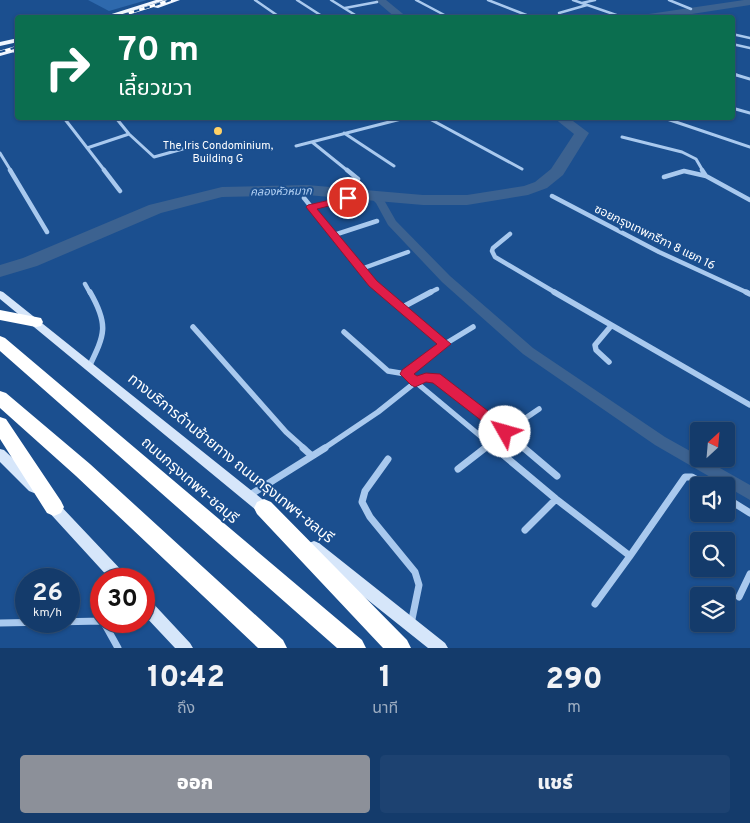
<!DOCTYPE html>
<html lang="th">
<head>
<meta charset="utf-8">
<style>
	:root { --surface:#143b6b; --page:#1d4271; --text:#f1f3f6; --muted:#9dadc1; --line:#33557e; --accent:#8c9099 }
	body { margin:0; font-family:Overpass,"Noto Sans Thai",sans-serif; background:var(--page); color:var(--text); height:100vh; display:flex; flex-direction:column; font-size:19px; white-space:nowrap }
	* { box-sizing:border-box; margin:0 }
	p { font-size:16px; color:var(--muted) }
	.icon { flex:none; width:28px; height:28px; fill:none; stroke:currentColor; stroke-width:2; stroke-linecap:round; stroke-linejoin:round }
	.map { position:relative; height:648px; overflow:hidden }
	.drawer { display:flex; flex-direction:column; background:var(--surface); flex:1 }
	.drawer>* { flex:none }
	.hud { position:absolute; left:15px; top:15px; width:720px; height:105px; border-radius:5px; box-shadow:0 1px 4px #0004,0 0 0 1px var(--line); background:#0b6e4f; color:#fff; overflow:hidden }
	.needle { width:32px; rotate:26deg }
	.fabs { position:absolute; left:690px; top:422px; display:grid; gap:10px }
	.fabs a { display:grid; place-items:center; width:45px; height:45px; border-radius:5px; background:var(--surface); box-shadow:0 1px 4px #0004,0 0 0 1px var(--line); font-size:25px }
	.speed { position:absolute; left:15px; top:568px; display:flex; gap:10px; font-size:25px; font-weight:700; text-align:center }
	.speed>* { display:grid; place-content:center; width:65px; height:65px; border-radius:50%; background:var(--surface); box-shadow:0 1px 4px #0004,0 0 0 1px var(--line); line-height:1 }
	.speed small { font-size:12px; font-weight:400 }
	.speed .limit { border:8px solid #d22; background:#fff; color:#111 }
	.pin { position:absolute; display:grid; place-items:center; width:42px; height:42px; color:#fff; margin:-21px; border:2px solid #fff; border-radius:50%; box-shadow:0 1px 5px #0007 }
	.me { position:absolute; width:55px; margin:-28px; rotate:308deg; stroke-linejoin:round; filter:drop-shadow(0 0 4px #0008) }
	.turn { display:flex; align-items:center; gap:18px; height:105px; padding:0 20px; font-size:22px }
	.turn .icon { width:65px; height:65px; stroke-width:2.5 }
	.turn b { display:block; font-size:35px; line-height:42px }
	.eta { display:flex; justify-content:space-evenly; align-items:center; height:85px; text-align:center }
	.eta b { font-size:30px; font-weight:800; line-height:35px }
	.cta { display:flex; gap:10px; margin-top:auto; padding:10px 20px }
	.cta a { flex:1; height:58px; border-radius:5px; background:var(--accent); color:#fff; font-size:20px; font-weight:800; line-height:58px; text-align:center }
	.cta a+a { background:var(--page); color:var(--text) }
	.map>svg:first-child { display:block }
	.green { fill:#2e69ad }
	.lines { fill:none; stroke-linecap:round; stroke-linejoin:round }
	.canal { fill:#3c6290; fill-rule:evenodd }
	.river { fill:#3c6290; fill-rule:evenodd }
	.street-far4 { stroke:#a9c9ee; stroke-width:2.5 }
	.street-far3 { stroke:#a9c9ee; stroke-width:3 }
	.street-far2 { stroke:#a9c9ee; stroke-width:4.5 }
	.street-far1 { stroke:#a9c9ee; stroke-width:5.5 }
	.street { stroke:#a9c9ee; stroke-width:7 }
	.secondary { fill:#d6e6fa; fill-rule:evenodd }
	.primary { fill:#f0f6ff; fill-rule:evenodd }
	.highway { fill:#fff; fill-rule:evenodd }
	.rail-casing { stroke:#fff; stroke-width:3 }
	.rail { stroke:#1b4f8f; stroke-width:2; stroke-dasharray:5.5; stroke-linecap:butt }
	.route { fill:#e11d48; stroke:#92132f }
	.poi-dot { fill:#ffd166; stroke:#1b4f8f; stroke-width:2 }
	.labels { text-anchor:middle; stroke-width:4; stroke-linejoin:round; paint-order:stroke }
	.far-poi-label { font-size:11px; fill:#fff; stroke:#1b4f8f }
	.far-water-label { font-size:11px; font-style:italic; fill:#b5d3f5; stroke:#1b4f8f }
	.street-label { font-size:12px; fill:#fff; stroke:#1b4f8f }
	.near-street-label { font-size:15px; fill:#fff; stroke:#1b4f8f }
</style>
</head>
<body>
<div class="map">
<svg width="750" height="648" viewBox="0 0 750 648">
	<rect width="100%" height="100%" fill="#1b4f8f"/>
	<path class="green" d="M88 0H147L109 11Z"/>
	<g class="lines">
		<path class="canal" d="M372 191 384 200 396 221 450 276 533 348 665 437 699 456V459H704L750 485V500L655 445 523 354 442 282 388 225 376 203 367 194Z"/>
		<path class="river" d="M375 0H386L408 18H396Z
			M744 0H750V5L666 18H637L642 15Z
			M554 118H569L589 133 563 175 547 188 528 195 467 205H423L307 195 222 197 161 213 37 266 0 277V265L23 258 149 205 222 187 307 185 423 195H467L524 186 535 182 551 169 574 134Z"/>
		<path class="street-far4" d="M255 0 281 18
			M297 0 325 18
			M331 0 360 18
			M416 0 450 18
			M488 0 534 18
			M573 0 622 17
			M669 0 691 9
			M582 3 595 0
			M345 8 377 2
			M559 13 587 5
			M732 34 750 38
			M732 44 750 48
			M13 50 18 56
			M732 74 737 75"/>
		<path class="street-far3" d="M733 74 750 79
			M732 108 750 113
			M64 118 105 171
			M116 118 129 134 154 157 197 145
			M428 118 522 169
			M664 118 750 147
			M344 133 394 166
			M622 137 682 152 696 159 703 171
			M312 142 348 171
			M296 146 405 118
			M87 148 129 134
			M0 153 11 171"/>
		<path class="street-far2" d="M10 170 47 232
			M104 170 120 191
			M347 170 358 179
			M702 170 706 176 750 200
			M664 177 684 171 706 176
			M552 196 659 252 748 293
			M304 198 373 284 384 293
			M311 207 348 198
			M510 234 493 248 492 251 495 257 556 293
			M334 235 377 221
			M361 269 408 252
			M85 284 90 293
			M429 293 437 289"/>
		<path class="street-far1" d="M383 292 445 344
			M554 292 750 405
			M746 292 750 294
			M401 308 431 292
			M193 327 286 432 305 449
			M344 332 388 371 406 374 445 344 473 327
			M609 362 596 350 595 345 611 326
			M89 367C105 334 109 325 90 292
			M406 374 496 449
			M505 432 539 409
			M323 449 378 412 417 381 430 378 442 382 525 449
			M483 449 491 443"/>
		<path class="street" d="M303 448 312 456
			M495 448 556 499 630 556 685 477H692L708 486
			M524 448 557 476
			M388 459 365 491 362 502 370 517 415 572 419 585 411 624
			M458 469 485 448
			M250 495 325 448
			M726 498 750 513
			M525 530 556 499
			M739 597 750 574
			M595 604 630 556
			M103 621 118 648
			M0 623 103 621"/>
		<path class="secondary" d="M0 291 3 292 272 507 274 511 272 515 267 517 262 515 0 299Z
			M0 449 4 450 39 483 40 487 39 491 34 493 29 491 0 462Z
			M51 499 56 501 125 574 127 579H110L46 509 44 505 46 501Z
			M314 541 319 543 445 643 448 648H428L309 553 307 548 309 543Z
			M144 597 149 599 190 643 193 648H175L144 615Z"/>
		<path class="primary" d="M156 0H165L110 18H99Z
			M171 0H180L158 8 153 7Z
			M18 38V42L0 46V42Z
			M18 47V51L0 56V52Z"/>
		<path class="highway" d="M0 310 36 317 41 318 43 322 41 326 36 327 0 320Z
			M0 336 5 338 362 640 366 648H337L0 351Z
			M0 391 6 393 90 464 283 640 287 648H258L76 476 0 408Z
			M0 417 6 419 61 501 64 507 61 513 54 516 47 513 0 439Z
			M264 499 271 502 407 640 411 648H383L257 514 254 508 257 502Z"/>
		<g class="rail-casing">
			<path id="rail" d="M113 18 171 0
				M0 52 18 47"/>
		</g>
		<use href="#rail" class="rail"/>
	</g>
	<path class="route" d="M348 196 353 198 352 200 317 209 377 281 451 344 414 374 417 376 426 373 440 374 510 428 512 432 510 435 505 437 500 435 433 383 426 382 415 387 411 385 400 374 402 370 437 344 369 286 306 207 308 205Z"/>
	<circle class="poi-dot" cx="218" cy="131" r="5"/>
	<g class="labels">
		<g class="far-poi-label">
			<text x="218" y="149">The Iris Condominium,<tspan x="218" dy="13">Building G</tspan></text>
		</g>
		<g class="far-water-label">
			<text transform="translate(281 191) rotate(-1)" y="4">คลองหัวหมาก</text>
		</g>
		<g class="street-label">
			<text transform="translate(655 237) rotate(26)" y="4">ซอยกรุงเทพกรีฑา 8 แยก 16</text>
		</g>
		<g class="near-street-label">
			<text transform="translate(231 458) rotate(39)" y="5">ทางบริการด้านซ้ายทาง ถนนกรุงเทพฯ-ชลบุรี</text>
			<text transform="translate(190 480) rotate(41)" y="5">ถนนกรุงเทพฯ-ชลบุรี</text>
		</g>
	</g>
</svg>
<div class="fabs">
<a><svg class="needle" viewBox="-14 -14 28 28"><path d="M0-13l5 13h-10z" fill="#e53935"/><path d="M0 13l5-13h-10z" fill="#9dadc1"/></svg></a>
<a><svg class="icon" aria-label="sound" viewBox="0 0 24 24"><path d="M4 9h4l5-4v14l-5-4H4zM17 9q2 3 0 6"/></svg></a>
<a><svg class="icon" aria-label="search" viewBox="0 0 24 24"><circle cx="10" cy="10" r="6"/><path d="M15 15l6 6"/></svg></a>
<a><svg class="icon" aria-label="layers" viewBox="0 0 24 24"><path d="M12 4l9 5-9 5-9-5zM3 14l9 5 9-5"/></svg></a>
</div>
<div class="speed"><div>26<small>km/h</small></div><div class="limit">30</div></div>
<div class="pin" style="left:348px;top:198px;background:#d93025"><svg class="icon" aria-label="arrive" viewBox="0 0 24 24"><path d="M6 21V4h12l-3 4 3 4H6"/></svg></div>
<svg class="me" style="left:505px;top:432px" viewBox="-20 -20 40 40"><circle r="19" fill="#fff"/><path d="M0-13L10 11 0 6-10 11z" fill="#e11d48"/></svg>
<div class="hud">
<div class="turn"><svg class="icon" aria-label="right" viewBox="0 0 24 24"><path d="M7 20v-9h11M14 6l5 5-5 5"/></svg><div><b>70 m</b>เลี้ยวขวา</div></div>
</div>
</div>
<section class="drawer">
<div class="eta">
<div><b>10:42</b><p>ถึง</p></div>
<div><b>1</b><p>นาที</p></div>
<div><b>290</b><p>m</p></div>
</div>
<div class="cta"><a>ออก</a><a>แชร์</a></div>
</section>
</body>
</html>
